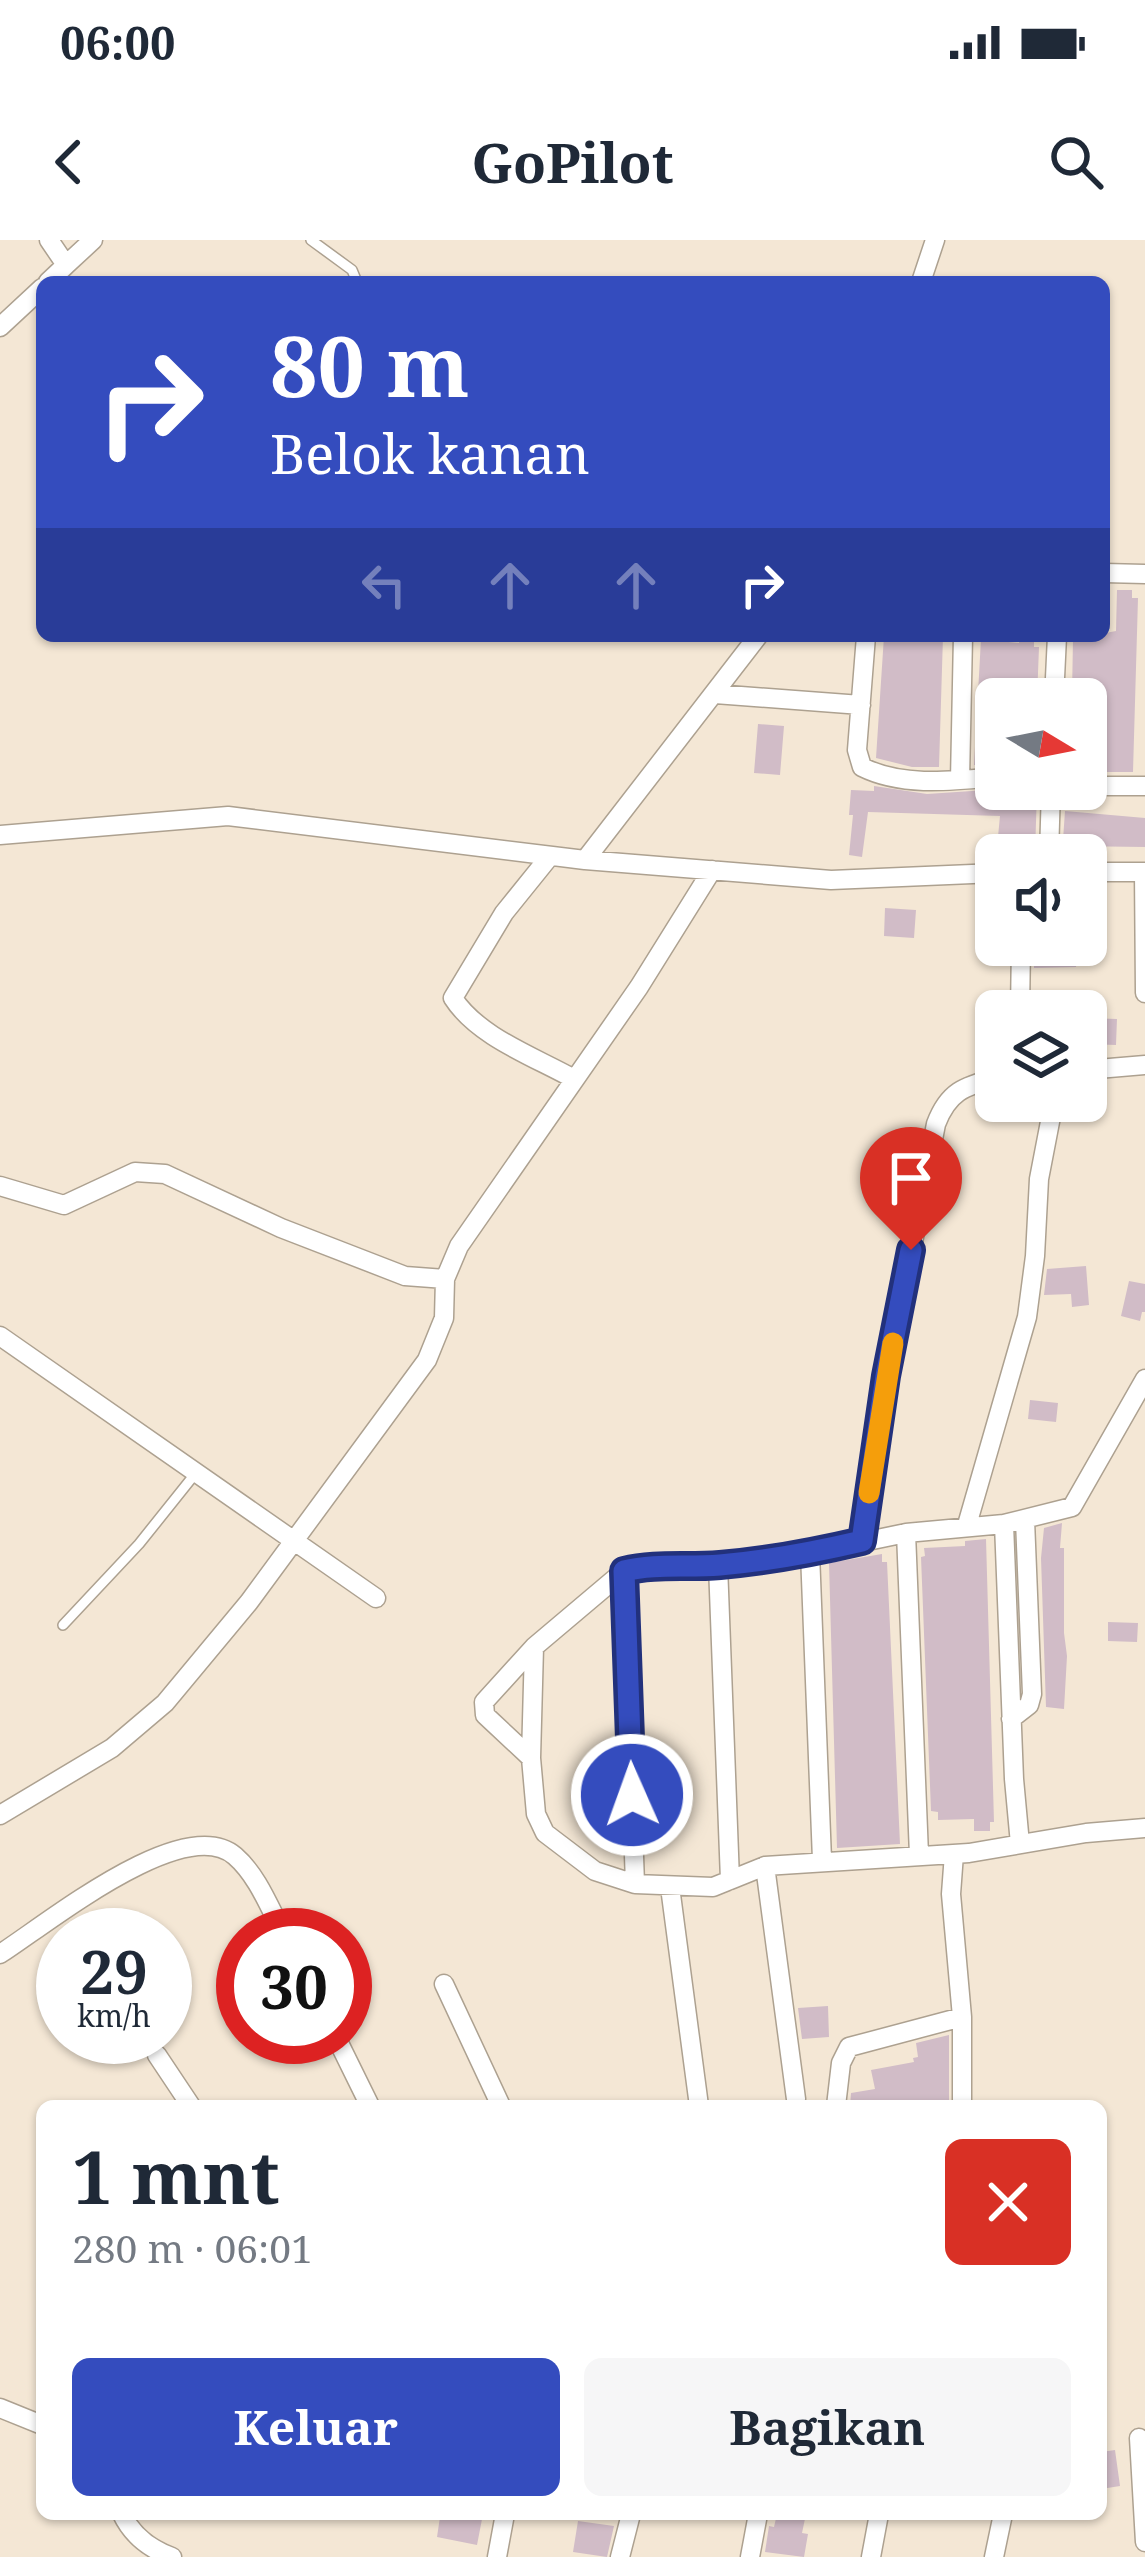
<!DOCTYPE html>
<html lang="id">
<head>
<meta charset="utf-8">
<style>
	:root { --surface:#fff; --page:#f6f6f7; --text:#1f2937; --muted:#747a83; --accent:#344cbe }
	body { margin:0; font-family:"Noto Serif",serif; background:var(--page); color:var(--text); height:100vh; display:flex; flex-direction:column; font-size:45px; white-space:nowrap }
	* { box-sizing:border-box; margin:0 }
	p { font-size:39px; color:var(--muted) }
	.icon { flex:none; width:66px; height:66px; fill:none; stroke:currentColor; stroke-width:2; stroke-linecap:round; stroke-linejoin:round }
	.map { position:relative; flex:1; overflow:hidden }
	.details { position:absolute; left:36px; top:1860px; width:1071px; height:420px; display:flex; flex-direction:column; background:var(--surface); border-radius:18px; box-shadow:0 3px 9px #0004 }
	.details>* { flex:none }
	.guide { position:absolute; left:36px; top:36px; width:1074px; height:366px; border-radius:18px; box-shadow:0 3px 9px #0004; background:#344cbe; color:#fff; overflow:hidden }
	.needle { width:78px; rotate:100deg }
	.tools { position:absolute; left:975px; top:438px; display:grid; gap:24px }
	.tools a { display:grid; place-items:center; width:132px; height:132px; border-radius:18px; background:var(--surface); box-shadow:0 3px 9px #0004; font-size:60px }
	.speed { position:absolute; left:36px; top:1668px; display:flex; gap:24px; font-size:60px; font-weight:700; text-align:center }
	.speed>* { display:grid; place-content:center; width:156px; height:156px; border-radius:50%; background:var(--surface); box-shadow:0 3px 9px #0004; line-height:1 }
	.speed small { font-size:30px; font-weight:400 }
	.speed .limit { border:18px solid #d22; background:#fff; color:#111 }
	.pin { position:absolute; display:grid; place-items:center; width:102px; height:102px; color:#fff; margin:-123px -51px; border-radius:50% 50% 50% 0; rotate:-45deg; box-shadow:0 0 12px #0007 }
	.pin .icon { rotate:45deg }
	.me { position:absolute; width:132px; margin:-66px; rotate:358deg; stroke-linejoin:round; filter:drop-shadow(0 0 9px #0008) }
	.turn { display:flex; align-items:center; gap:42px; height:252px; padding:0 36px; font-size:54px }
	.turn .icon { width:156px; height:156px; stroke-width:2.5 }
	.turn b { display:block; font-size:84px; line-height:102px }
	.lanes { display:flex; align-items:center; height:114px; padding:0 36px; background:#0003; justify-content:center; gap:60px; direction:ltr }
	.lanes .off { opacity:.35 }
	.round { display:grid; place-items:center; flex:none; width:126px; height:126px; border-radius:18px; background:var(--page) }
	.headline { display:flex; align-items:center; justify-content:space-between; height:204px; padding:0 36px }
	h1 { font-size:72px; font-weight:700; line-height:90px }
	.button { display:flex; gap:24px; margin-top:auto; padding:24px 36px }
	.button a { flex:1; height:138px; border-radius:18px; background:var(--accent); color:#fff; font-size:48px; font-weight:700; line-height:138px; text-align:center }
	.button a+a { background:var(--page); color:var(--text) }
	.status { display:flex; justify-content:space-between; align-items:center; height:84px; padding:0 60px; background:var(--surface); direction:ltr }
	.status svg { height:33px; fill:currentColor }
	header { display:flex; justify-content:space-between; align-items:center; height:156px; padding:0 36px; background:var(--surface); font-size:54px; font-weight:700 }
	.map>svg:first-child { display:block }
	.building { fill:#d1bcc7 }
	.lines { fill:none; stroke-linecap:round; stroke-linejoin:round }
	.service-casing { stroke:#ada190; stroke-width:12 }
	.minor-casing { stroke:#ada190; stroke-width:21 }
	.service { stroke:#fff; stroke-width:9 }
	.minor { stroke:#fff; stroke-width:18 }
	.route-casing { stroke:#22317c; stroke-width:30 }
	.route { stroke:#344cbe; stroke-width:21 }
	.slow { stroke:#f59e0b; stroke-width:21 }
</style>
</head>
<body>
<div class="status"><b>06:00</b><svg viewBox="0 0 49 12"><path d="M0 12V9h3v3zM5 12V6h3v6zM10 12V3h3v9zM15 12V0h3v12zM26 1h20v11H26zM47 4h2v5h-2z"/></svg></div>
<header><svg class="icon" aria-label="back" viewBox="0 0 24 24"><path d="M15 5l-7 7 7 7"/></svg>GoPilot<svg class="icon" aria-label="search" viewBox="0 0 24 24"><circle cx="10" cy="10" r="6"/><path d="M15 15l6 6"/></svg></header>
<div class="map">
<svg width="1145" height="2317" viewBox="0 0 1145 2317">
	<rect width="100%" height="100%" fill="#f4e7d5"/>
	<path class="building" d="M1117 350H1132V358H1138L1133 532H1086V459H1075L1076 454H1072L1073 399 1116 391Z
		M884 396H943L939 527H912L876 518Z
		M981 399 1019 403V400H1034V407H1039L1037 459H995L989 524 974 525Z
		M758 484 784 486 780 535 754 533Z
		M874 546 927 554 1002 549 1037 551 1035 613 1004 611V607H997L1000 576 868 572 862 617 849 615 853 575H849L851 550 874 551Z
		M1065 571 1145 578V607L1069 606 1070 601 1063 600Z
		M885 668 916 670 914 698 884 696Z
		M1086 680 1106 682 1104 715 1086 714Z
		M1034 705H1077L1076 727 1034 728Z
		M1086 778 1117 779 1116 805 1086 804Z
		M1086 1026 1089 1065 1072 1067 1071 1054 1044 1055 1047 1029Z
		M1129 1041 1145 1044V1072H1142L1140 1081 1121 1076Z
		M1030 1160 1058 1163 1056 1182 1028 1179Z
		M1062 1283 1060 1308H1064V1393L1067 1416 1064 1469 1046 1467 1041 1318 1044 1288Z
		M986 1299 994 1582H990V1591H974V1579L938 1580V1572L931 1571 921 1317 925 1316 924 1308 965 1306V1301Z
		M882 1314V1322H887L900 1604 837 1608 829 1323Z
		M1108 1382 1138 1383 1137 1402 1108 1401Z
		M828 1766 829 1797 802 1799 798 1768Z
		M949 1795V1860L901 1866H850L851 1853 875 1849 871 1830 914 1822 913 1818 918 1817 916 1803Z
		M1115 2210 1120 2246 1101 2249V2212Z
		M447 2274H483L477 2305 437 2297 440 2277 447 2278Z
		M777 2274H806L802 2293 808 2294 804 2317 765 2312 769 2286 774 2287Z
		M578 2281 614 2286 607 2317 573 2312Z"/>
	<g class="lines">
		<g class="service-casing">
			<path id="service" d="M311 0 352 30 357 42
				M63 1385 139 1304 195 1234"/>
		</g>
		<g class="minor-casing">
			<path id="minor" d="M66 25 93 0
				M48 42 66 25 49 0
				M921 42 935 0
				M0 87 42 48
				M1104 333 1145 334
				M866 396 857 510 862 527C902 547 952 541 996 537
				M715 454 861 465
				M1054 459 1057 396
				M960 540 963 396
				M1086 546H1145
				M0 595 228 576 585 620 831 640 996 633
				M1049 615 1051 549
				M550 616 504 673 453 758C478 797 535 817 574 839
				M585 620 758 396
				M1086 632H1145
				M1144 632 1145 753
				M1020 771 1021 705
				M1086 830 1145 825
				M0 946 64 965 135 932 165 934 281 988 405 1036 445 1039
				M0 1096 376 1358
				M1145 1139 1072 1267 1004 1284 906 1293 810 1313 718 1325 645 1326 624 1331 534 1407 484 1462 485 1475 531 1518 536 1574 545 1593 595 1631 635 1644 713 1647 765 1626 969 1613 1086 1593 1145 1588
				M1004 1284 1014 1539 1020 1604
				M967 1285 1027 1077 1035 1016 1039 939 1054 861
				M906 1293 919 1615
				M862 1301 887 1136 936 884C948 852 964 846 996 838
				M810 1313 822 1620
				M718 1325 730 1640
				M624 1331 635 1644
				M1011 1479 1029 1465 1032 1454 1025 1280
				M531 1518 534 1407
				M0 1575 112 1508 165 1463 249 1362 427 1120 444 1078 445 1039 459 1006 639 747 712 630
				M954 1614 951 1654 962 1777V1866
				M765 1626 796 1859
				M670 1647 699 1866
				M0 1714C47 1684 184 1572 235 1616 258 1636 270 1669 284 1695
				M444 1744 501 1866
				M336 1797 370 1866
				M157 1815 191 1866
				M836 1866 841 1823 849 1807 962 1777
				M0 2168 42 2185
				M1139 2198 1145 2302
				M122 2274C132 2295 150 2309 172 2317
				M497 2317 505 2274
				M620 2317 631 2274
				M750 2317 758 2274
				M871 2317 879 2274
				M994 2317 1003 2274"/>
		</g>
		<use href="#service" class="service"/>
		<use href="#minor" class="minor"/>
	</g>
	<g class="lines">
		<g class="route-casing">
			<path id="route" d="M632 1555 624 1331C656 1323 687 1328 720 1325 768 1321 815 1312 862 1301L886 1136 911 1010"/>
		</g>
		<use href="#route" class="route"/>
		<path class="slow" d="M869 1253 893 1103"/>
	</g>
</svg>
<div class="tools">
<a><svg class="needle" viewBox="-14 -14 28 28"><path d="M0-13l5 13h-10z" fill="#e53935"/><path d="M0 13l5-13h-10z" fill="#747a83"/></svg></a>
<a><svg class="icon" aria-label="sound" viewBox="0 0 24 24"><path d="M4 9h4l5-4v14l-5-4H4zM17 9q2 3 0 6"/></svg></a>
<a><svg class="icon" aria-label="layers" viewBox="0 0 24 24"><path d="M12 4l9 5-9 5-9-5zM3 14l9 5 9-5"/></svg></a>
</div>
<div class="speed"><div>29<small>km/h</small></div><div class="limit">30</div></div>
<div class="pin" style="left:911px;top:1010px;background:#d93025"><svg class="icon" aria-label="arrive" viewBox="0 0 24 24"><path d="M6 21V4h12l-3 4 3 4H6"/></svg></div>
<svg class="me" style="left:632px;top:1555px" viewBox="-20 -20 40 40"><circle r="17" fill="#344cbe" stroke="#fff" stroke-width="3"/><path d="M0-11L8 9 0 5-8 9z" fill="#fff"/></svg>
<div class="guide">
<div class="turn"><svg class="icon" aria-label="right" viewBox="0 0 24 24"><path d="M7 20v-9h11M14 6l5 5-5 5"/></svg><div><b>80 m</b>Belok kanan</div></div>
<div class="lanes"><svg class="icon off" aria-label="left" viewBox="0 0 24 24"><path d="M17 20v-9H6M10 6l-5 5 5 5"/></svg><svg class="icon off" aria-label="ahead" viewBox="0 0 24 24"><path d="M12 20V5M6 11l6-6 6 6"/></svg><svg class="icon off" aria-label="ahead" viewBox="0 0 24 24"><path d="M12 20V5M6 11l6-6 6 6"/></svg><svg class="icon" aria-label="right" viewBox="0 0 24 24"><path d="M7 20v-9h11M14 6l5 5-5 5"/></svg></div>
</div>
<section class="details">
<div class="headline"><div><h1>1 mnt</h1><p>280 m · 06:01</p></div><a class="round" style="background:#d93025;color:#fff"><svg class="icon" aria-label="close" viewBox="0 0 24 24"><path d="M6 6l12 12M18 6L6 18"/></svg></a></div>
<div class="button"><a>Keluar</a><a>Bagikan</a></div>
</section>
</div>
</body>
</html>
